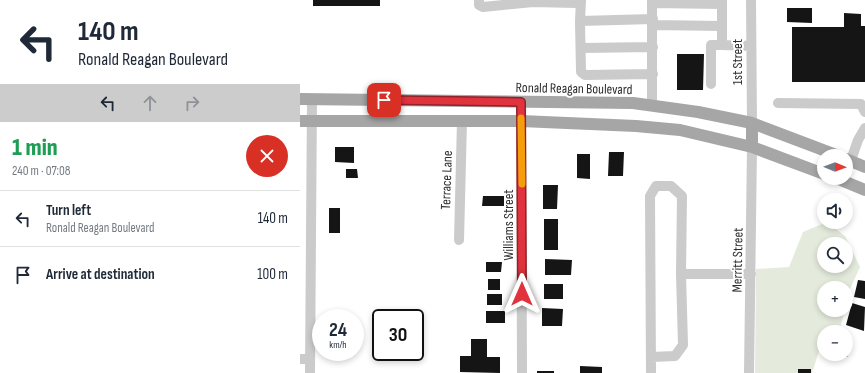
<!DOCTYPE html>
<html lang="en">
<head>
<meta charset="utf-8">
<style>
	:root { --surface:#fff; --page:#f2f2f3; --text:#1f2937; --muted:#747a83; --line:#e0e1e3 }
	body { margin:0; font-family:"Sofia Sans Condensed",sans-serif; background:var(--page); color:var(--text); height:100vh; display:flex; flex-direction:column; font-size:15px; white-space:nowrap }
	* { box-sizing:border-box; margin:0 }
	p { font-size:13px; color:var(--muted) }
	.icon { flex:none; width:22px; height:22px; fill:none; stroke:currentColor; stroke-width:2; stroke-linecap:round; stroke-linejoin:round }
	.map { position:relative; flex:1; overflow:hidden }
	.details { display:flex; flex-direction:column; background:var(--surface); width:300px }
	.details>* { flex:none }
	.banner { background:#fff; color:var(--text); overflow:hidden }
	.needle { width:26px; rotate:91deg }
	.tools { position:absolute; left:517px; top:149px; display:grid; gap:8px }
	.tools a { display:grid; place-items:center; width:36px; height:36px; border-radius:50%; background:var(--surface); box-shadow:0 2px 6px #0003; font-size:20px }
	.speed { position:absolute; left:12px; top:309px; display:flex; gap:8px; font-size:20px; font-weight:700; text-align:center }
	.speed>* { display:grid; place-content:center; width:52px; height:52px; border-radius:50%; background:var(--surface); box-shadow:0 2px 6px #0003; line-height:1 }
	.speed small { font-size:10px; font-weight:400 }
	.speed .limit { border:2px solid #111; border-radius:6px; background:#fff; color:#111 }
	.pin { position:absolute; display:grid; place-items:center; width:34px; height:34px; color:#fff; margin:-17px; border-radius:8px; box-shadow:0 2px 6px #0006 }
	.me { position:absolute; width:44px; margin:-22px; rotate:0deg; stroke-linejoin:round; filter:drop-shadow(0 0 3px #0008) }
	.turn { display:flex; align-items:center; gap:14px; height:84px; padding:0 12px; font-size:18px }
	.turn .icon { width:52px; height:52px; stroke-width:2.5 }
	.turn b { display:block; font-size:28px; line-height:34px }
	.lanes { display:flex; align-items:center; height:38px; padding:0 12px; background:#0003; justify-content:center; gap:20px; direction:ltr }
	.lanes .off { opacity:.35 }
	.round { display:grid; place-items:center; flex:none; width:42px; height:42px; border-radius:21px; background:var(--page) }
	.summary { display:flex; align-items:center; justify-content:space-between; height:68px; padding:0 12px }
	h1 { font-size:24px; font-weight:800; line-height:30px; color:#1e9e55 }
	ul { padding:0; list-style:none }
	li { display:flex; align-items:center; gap:12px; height:56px; padding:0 12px; border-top:1px solid var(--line) }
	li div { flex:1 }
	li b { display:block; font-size:15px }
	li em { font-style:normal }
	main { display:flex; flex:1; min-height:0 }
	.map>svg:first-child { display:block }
	.green { fill:#e4ebdc; fill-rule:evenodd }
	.building { fill:#151515 }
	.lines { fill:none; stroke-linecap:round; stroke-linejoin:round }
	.minor { stroke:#cbcbcb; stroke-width:10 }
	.major { stroke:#a6a6a6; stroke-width:12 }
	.route-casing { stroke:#922128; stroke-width:10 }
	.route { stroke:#e1333e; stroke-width:7 }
	.slow { stroke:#f59e0b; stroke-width:7 }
	.labels { text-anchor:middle; stroke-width:4; stroke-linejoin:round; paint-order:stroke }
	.street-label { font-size:14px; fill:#2e2e2e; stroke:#fff }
</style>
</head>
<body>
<main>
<section class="details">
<div class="banner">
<div class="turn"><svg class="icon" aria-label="left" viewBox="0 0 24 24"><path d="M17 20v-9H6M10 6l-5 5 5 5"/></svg><div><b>140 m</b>Ronald Reagan Boulevard</div></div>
<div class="lanes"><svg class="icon" aria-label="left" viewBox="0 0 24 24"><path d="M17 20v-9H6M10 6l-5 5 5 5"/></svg><svg class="icon off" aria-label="ahead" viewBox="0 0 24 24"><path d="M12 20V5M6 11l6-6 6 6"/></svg><svg class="icon off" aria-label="right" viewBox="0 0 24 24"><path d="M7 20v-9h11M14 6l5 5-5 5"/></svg></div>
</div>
<div class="summary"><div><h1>1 min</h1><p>240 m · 07:08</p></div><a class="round" style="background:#d93025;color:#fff"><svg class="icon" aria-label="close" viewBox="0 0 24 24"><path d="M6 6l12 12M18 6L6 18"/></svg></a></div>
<ul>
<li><svg class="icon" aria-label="left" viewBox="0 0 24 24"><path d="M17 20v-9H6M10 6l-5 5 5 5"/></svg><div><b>Turn left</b><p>Ronald Reagan Boulevard</p></div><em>140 m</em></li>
<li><svg class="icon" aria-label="arrive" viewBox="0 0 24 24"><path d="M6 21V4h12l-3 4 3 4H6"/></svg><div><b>Arrive at destination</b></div><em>100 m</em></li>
</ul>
</section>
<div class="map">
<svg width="565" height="373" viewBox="0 0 565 373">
	<rect width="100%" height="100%" fill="#fff"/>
	<path class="green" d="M527 222 545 236 560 267 549 291 546 306V288H524V310H545L539 332H524V351H519L512 373H455L456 269 489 267 503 232ZM524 244H546V266H524Z"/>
	<path class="building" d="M13 0H80V6H13Z
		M487 8H512V23L487 22Z
		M544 13 561 14V26H565V82H492V27H544Z
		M377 54H404L403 90H377Z
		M35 147H54V163L35 162Z
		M309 152H324L323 176H308Z
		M277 154H290V179L277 178Z
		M46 169H57L58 178H46Z
		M243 185H258L257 209H243Z
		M183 196H204V206H182Z
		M29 208H40V233H29Z
		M244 219H258V250H244Z
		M245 259 272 260 271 275H245Z
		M186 262H202L201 272H186Z
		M188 279H200V290H188Z
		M558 280 565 281V299L554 297Z
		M244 284H263V299H244Z
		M187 294H202V305H187Z
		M552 303 565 307 564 331 546 325Z
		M242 308 263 309 262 326H242Z
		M186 311H205V323H186Z
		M171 339H187V357H200V373L160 372V356H171Z
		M546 343 552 346 547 357 542 354H546Z
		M280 366 302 367V373H280Z
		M498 369H511V373H498Z
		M237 371H254V373H237Z"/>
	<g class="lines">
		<path class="minor" d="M179 0V5L183 7 233 2 277 3 281 1
			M422 0V45L451 46
			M451 0 452 123
			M353 3 422 4
			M353 19 280 21 281 72 285 75 353 74
			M280 21 281 0
			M353 25 422 26
			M281 48 353 47
			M411 84V45H422
			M221 102 222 373
			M478 103 561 104 565 112
			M352 105V0
			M551 160 558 140 565 128
			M159 240 162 121
			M351 357 375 356 383 345 381 274
			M0 359H10
			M10 373 12 99
			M351 373 350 196 356 186H371L382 196 381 274H451
			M449 373 452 147"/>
		<path class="major" d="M0 99 333 103 398 112 452 123 539 156
			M0 121H221L336 126 380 130 452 147 524 174
			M452 123V147
			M546 159 565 167
			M536 178 565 190"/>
	</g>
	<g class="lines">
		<g class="route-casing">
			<path id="route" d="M84 100 221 102 222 294"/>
		</g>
		<use href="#route" class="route"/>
		<path class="slow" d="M221 118 222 184"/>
	</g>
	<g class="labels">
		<g class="street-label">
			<text transform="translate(437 62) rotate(-90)" y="5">1st Street</text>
			<text transform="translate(274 88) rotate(1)" y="5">Ronald Reagan Boulevard</text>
			<text transform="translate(146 180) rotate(-88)" y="5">Terrace Lane</text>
			<text transform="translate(208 225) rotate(-90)" y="5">Williams Street</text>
			<text transform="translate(437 260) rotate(-89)" y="5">Merritt Street</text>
		</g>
	</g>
</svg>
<div class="tools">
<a><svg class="needle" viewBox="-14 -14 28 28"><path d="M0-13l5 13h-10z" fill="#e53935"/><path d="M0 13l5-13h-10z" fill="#747a83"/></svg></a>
<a><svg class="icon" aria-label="sound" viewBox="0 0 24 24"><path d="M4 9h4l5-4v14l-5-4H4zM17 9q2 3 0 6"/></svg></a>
<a><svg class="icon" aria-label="search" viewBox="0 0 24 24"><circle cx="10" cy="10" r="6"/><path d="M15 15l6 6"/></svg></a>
<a>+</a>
<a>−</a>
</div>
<div class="speed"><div>24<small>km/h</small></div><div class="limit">30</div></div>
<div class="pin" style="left:84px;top:100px;background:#d93025"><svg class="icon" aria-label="arrive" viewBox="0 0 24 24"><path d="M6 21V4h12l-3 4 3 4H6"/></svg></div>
<svg class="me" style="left:222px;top:294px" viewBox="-20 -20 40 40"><path d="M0-17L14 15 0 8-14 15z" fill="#e1333e" stroke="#fff" stroke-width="4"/></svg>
</div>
</main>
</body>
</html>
